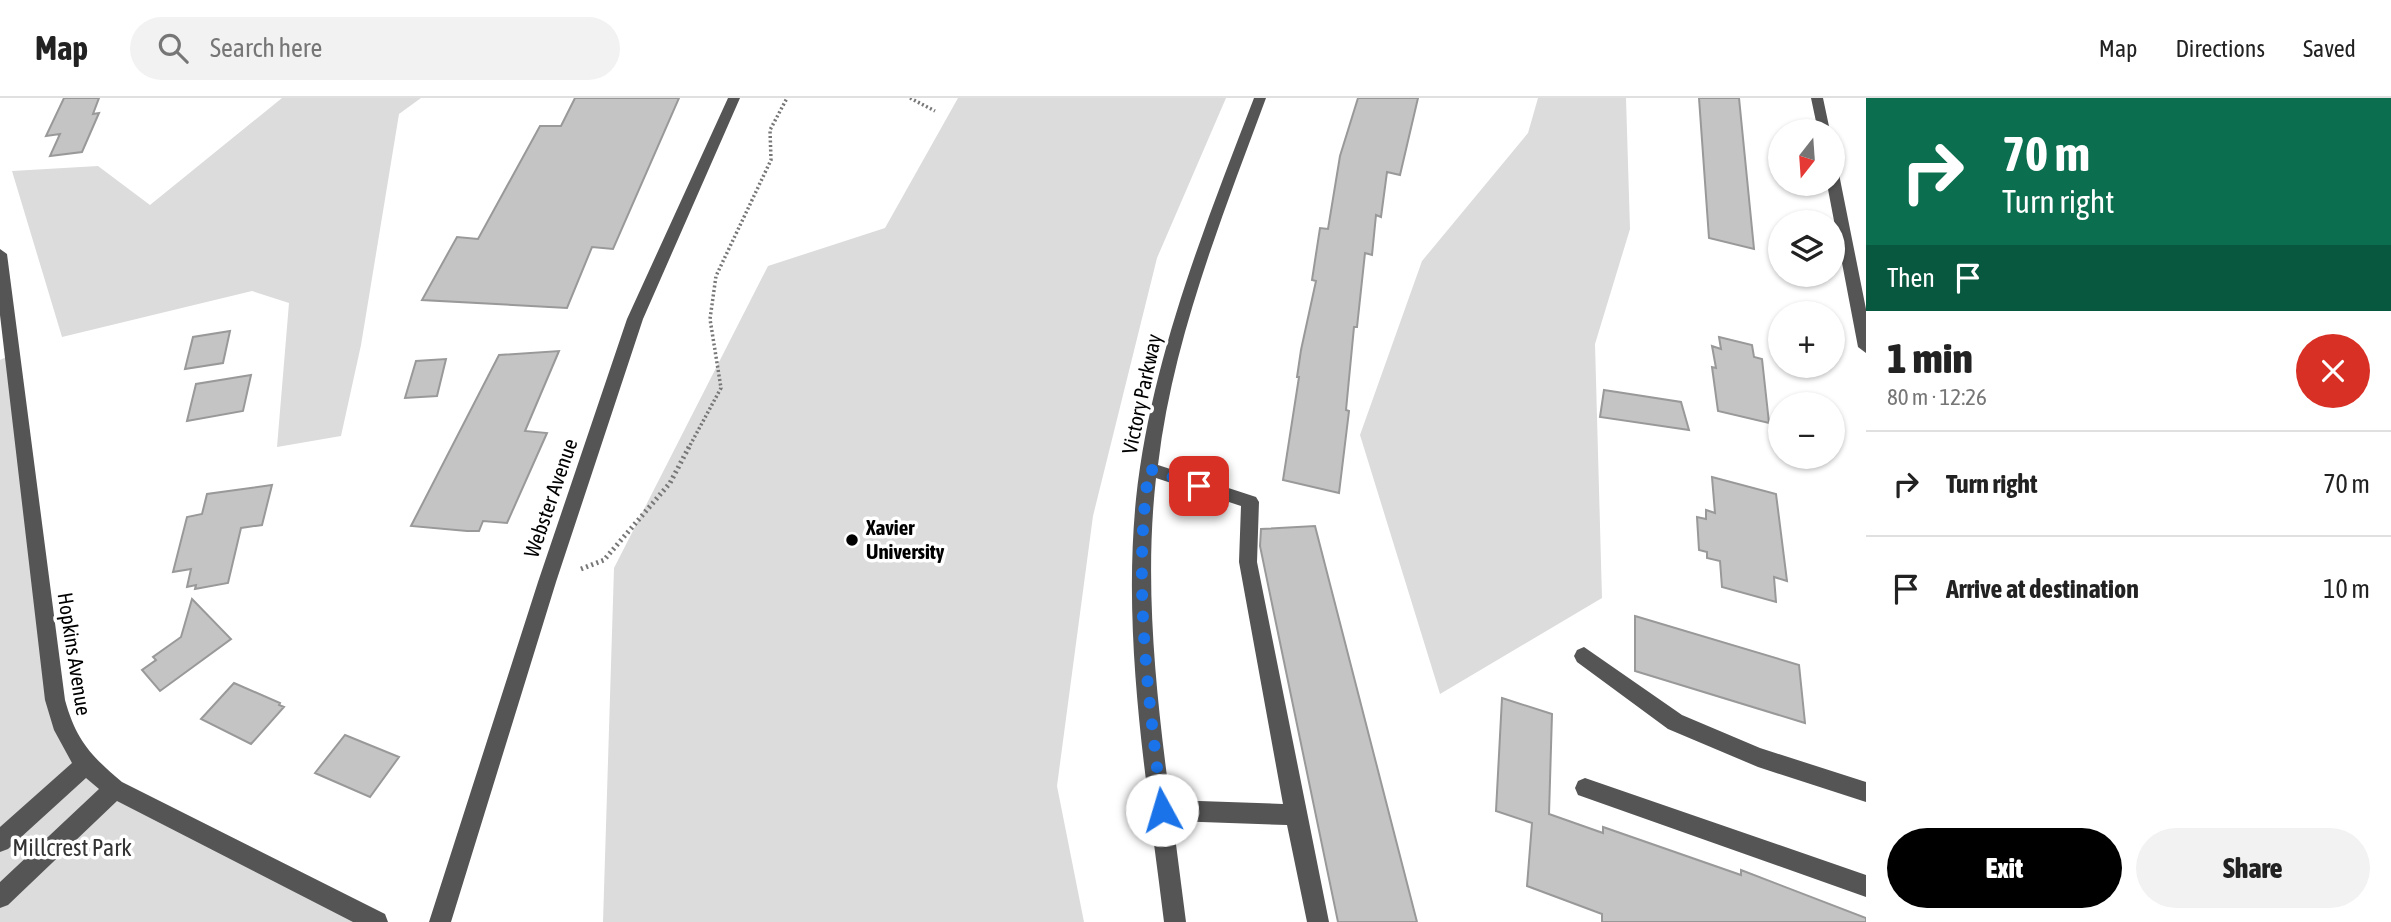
<!DOCTYPE html>
<html lang="en">
<head>
<meta charset="utf-8">
<style>
	:root { --surface:#fff; --page:#f2f2f2; --text:#222; --muted:#767676; --line:#e0e0e0; --accent:#000 }
	body { margin:0; font-family:"Asap Condensed",sans-serif; background:var(--page); color:var(--text); height:100vh; display:flex; flex-direction:column; font-size:26px; white-space:nowrap }
	* { box-sizing:border-box; margin:0 }
	p { font-size:23px; color:var(--muted) }
	.icon { flex:none; width:38px; height:38px; fill:none; stroke:currentColor; stroke-width:2; stroke-linecap:round; stroke-linejoin:round }
	.map { position:relative; flex:1; overflow:hidden }
	.drawer { display:flex; flex-direction:column; background:var(--surface); width:525px }
	.drawer>* { flex:none }
	.hud { background:#0b6e4f; color:#fff; overflow:hidden }
	.needle { width:46px; rotate:197deg }
	.buttons { position:absolute; left:1768px; top:21px; display:grid; gap:14px }
	.buttons a { display:grid; place-items:center; width:77px; height:77px; border-radius:50%; background:var(--surface); box-shadow:0 2px 5px #0004; font-size:35px }
	.pin { position:absolute; display:grid; place-items:center; width:60px; height:60px; color:#fff; margin:-30px; border-radius:14px; box-shadow:0 4px 10px #0006 }
	.me { position:absolute; width:77px; margin:-38px; rotate:354deg; stroke-linejoin:round; filter:drop-shadow(0 0 5px #0008) }
	.turn { display:flex; align-items:center; gap:24px; height:147px; padding:0 21px; font-size:32px }
	.turn .icon { width:91px; height:91px; stroke-width:2.5 }
	.turn b { display:block; font-size:49px; line-height:60px }
	.then { display:flex; align-items:center; height:66px; padding:0 21px; background:#0003; gap:14px; font-size:26px }
	.round { display:grid; place-items:center; flex:none; width:74px; height:74px; border-radius:37px; background:var(--page) }
	.head { display:flex; align-items:center; justify-content:space-between; height:119px; padding:0 21px }
	h1 { font-size:42px; font-weight:800; line-height:52px }
	.cta { display:flex; gap:14px; margin-top:auto; padding:14px 21px }
	.cta a { flex:1; height:80px; border-radius:42px; background:var(--accent); color:#fff; font-size:28px; font-weight:800; line-height:80px; text-align:center }
	.cta a+a { background:var(--page); color:var(--text) }
	ul { padding:0; list-style:none }
	li { display:flex; align-items:center; gap:21px; height:105px; padding:0 21px; border-top:2px solid var(--line) }
	li div { flex:1 }
	li b { display:block; font-size:26px }
	li em { font-style:normal }
	header { display:flex; align-items:center; gap:42px; box-sizing:border-box; height:98px; padding:0 35px; background:var(--surface); border-bottom:2px solid var(--line) }
	header strong { font-size:33px }
	nav { display:flex; gap:38px; margin-inline-start:auto; font-size:24px }
	.search { width:490px; height:63px; background:var(--page); display:flex; align-items:center; gap:18px; box-sizing:border-box; padding:0 24px; border-radius:38px; color:var(--muted); font-size:26px }
	main { display:flex; flex:1; min-height:0 }
	.map>svg:first-child { display:block }
	.green { fill:#dcdcdc }
	.building { fill:#c4c4c4; stroke:#999; stroke-width:2 }
	.lines { fill:none; stroke-linecap:round; stroke-linejoin:round }
	.path-far1 { stroke:#777; stroke-width:3.5; stroke-dasharray:2 2.5; stroke-linecap:butt }
	.path { stroke:#777; stroke-width:5; stroke-dasharray:2 3.5; stroke-linecap:butt }
	.minor { fill:#555; fill-rule:evenodd }
	.route { stroke:#1a73e8; stroke-width:12; stroke-dasharray:0 21.6 }
	.poi-dot { fill:#000; stroke:#fff; stroke-width:2.5 }
	.labels { text-anchor:middle; stroke-width:7; stroke-linejoin:round; paint-order:stroke }
	.street-label { font-size:21px; fill:#000; stroke:#fff }
	.poi-label { font-size:21px; font-weight:bold; fill:#000; stroke:#fff; text-anchor:start }
	.near-park-label { font-size:24px; fill:#333; stroke:#fff }
</style>
</head>
<body>
<header>
<strong>Map</strong>
<div class="search"><svg class="icon" aria-label="search" viewBox="0 0 24 24"><circle cx="10" cy="10" r="6"/><path d="M15 15l6 6"/></svg>Search here</div>
<nav><a>Map</a><a>Directions</a><a>Saved</a></nav>
</header>
<main>
<div class="map">
<svg width="1866" height="824" viewBox="0 0 1866 824">
	<rect width="100%" height="100%" fill="#fff"/>
	<path class="green" d="M282 0H421L399 16 361 247 341 338 277 349 289 205 252 193 62 239 12 73 98 68 150 107Z
		M958 0H1226L1157 160 1093 418 1057 688 1084 824H603L614 470 768 168 885 130Z
		M1538 0H1626L1630 131 1595 246 1602 500 1440 596 1360 337 1422 163 1528 35Z
		M12 256 55 602 85 667 377 824H0V262Z"/>
	<path class="building" d="M64 0H99L93 16 99 15 82 54 50 58 60 36 46 38Z
		M575 0H679L613 151 592 149 567 210 422 202 457 139 478 141 540 28H561Z
		M1358 0H1418L1400 77 1387 74 1381 119 1376 117 1372 157 1365 155 1357 229H1354L1346 312 1349 313 1339 395 1283 382 1299 279H1297L1301 252 1316 183 1312 182 1320 130 1328 131 1340 58Z
		M1699 0H1739L1754 151 1709 140Z
		M230 233 223 265 185 271 193 239Z
		M1719 239 1752 247 1754 259 1762 261 1769 325 1718 313 1712 269 1716 270 1712 248 1721 251Z
		M559 253 525 333 547 335 507 425 483 423 479 433H467L411 428 499 257Z
		M446 261 437 298 405 300 416 263Z
		M251 277 243 313 187 323 196 286Z
		M1604 292 1681 304 1689 332 1600 319Z
		M1712 379 1776 396 1787 483 1774 479 1776 504 1722 489 1720 463 1707 460V454L1699 452 1697 419 1706 421V412L1715 415Z
		M272 387 262 427 241 430 228 485 195 491 196 487 187 489 191 471 173 474 187 419 202 416 207 396Z
		M1315 428 1417 824H1338L1260 448 1261 431Z
		M192 501 231 541 160 593 142 572 156 562 153 559 181 539Z
		M1635 518 1799 567 1805 625 1635 573Z
		M234 585 280 605 279 607 284 609 251 646 201 621Z
		M1502 600 1552 616 1549 716 1603 735V729L1741 777V772L1866 820V824H1602V816L1527 788 1532 725 1496 713Z
		M345 637 399 659 370 699 315 675Z"/>
	<g class="lines">
		<path class="path-far1" d="M910 0 935 13
			M688 351 721 290 710 221 716 178 771 62 770 32 787 0"/>
		<path class="path" d="M581 471 604 462 670 385 689 349"/>
		<path class="minor" d="M728 0H740L643 221 556 484 451 824H429L538 484 627 221Z
			M1254 0H1266C1222 119 1173 240 1158 367L1256 399 1259 404 1257 464 1329 824H1307L1287 727 1173 723 1186 824H1164C1147 684 1122 542 1136 401 1151 262 1204 130 1254 0ZM1156 380 1241 408 1239 464 1283 706 1170 702C1156 595 1144 487 1156 380Z
			M1811 0H1823L1830 33H1818Z
			M1832 72 1839 76 1866 211V255L1858 249 1827 86H1832Z
			M0 151 7 156 65 602C76 642 91 658 122 684L385 816 388 824H353L117 703 8 807 0 810V784L99 691 86 680 8 751 0 754V729L72 665 54 632 45 602 0 217Z
			M1584 549 1682 617 1760 650 1866 684V704L1758 669 1668 631 1577 564 1574 558 1577 552Z
			M1585 680 1866 777V799L1578 697 1575 690 1578 683Z"/>
	</g>
	<g class="lines">
		<path class="route" d="M1162 712C1149 599 1132 485 1149 371L1199 388"/>
	</g>
	<circle class="poi-dot" cx="852" cy="442" r="7"/>
	<g class="labels">
		<g class="street-label">
			<text transform="translate(1142 296) rotate(-78)" y="7">Victory Parkway</text>
			<text transform="translate(551 400) rotate(-71)" y="7">Webster Avenue</text>
			<text transform="translate(74 556) rotate(81)" y="7">Hopkins Avenue</text>
		</g>
		<g class="poi-label">
			<text x="866" y="437">Xavier<tspan x="866" dy="24">University</tspan></text>
		</g>
		<g class="near-park-label">
			<text x="72" y="758">Millcrest Park</text>
		</g>
	</g>
</svg>
<div class="buttons">
<a><svg class="needle" viewBox="-14 -14 28 28"><path d="M0-13l5 13h-10z" fill="#e53935"/><path d="M0 13l5-13h-10z" fill="#767676"/></svg></a>
<a><svg class="icon" aria-label="layers" viewBox="0 0 24 24"><path d="M12 4l9 5-9 5-9-5zM3 14l9 5 9-5"/></svg></a>
<a>+</a>
<a>−</a>
</div>
<div class="pin" style="left:1199px;top:388px;background:#d93025"><svg class="icon" aria-label="arrive" viewBox="0 0 24 24"><path d="M6 21V4h12l-3 4 3 4H6"/></svg></div>
<svg class="me" style="left:1162px;top:712px" viewBox="-20 -20 40 40"><circle r="19" fill="#fff"/><path d="M0-13L10 11 0 6-10 11z" fill="#1a73e8"/></svg>
</div>
<section class="drawer">
<div class="hud">
<div class="turn"><svg class="icon" aria-label="right" viewBox="0 0 24 24"><path d="M7 20v-9h11M14 6l5 5-5 5"/></svg><div><b>70 m</b>Turn right</div></div>
<div class="then">Then<svg class="icon" aria-label="arrive" viewBox="0 0 24 24"><path d="M6 21V4h12l-3 4 3 4H6"/></svg></div>
</div>
<div class="head"><div><h1>1 min</h1><p>80 m · 12:26</p></div><a class="round" style="background:#d93025;color:#fff"><svg class="icon" aria-label="close" viewBox="0 0 24 24"><path d="M6 6l12 12M18 6L6 18"/></svg></a></div>
<ul>
<li><svg class="icon" aria-label="right" viewBox="0 0 24 24"><path d="M7 20v-9h11M14 6l5 5-5 5"/></svg><div><b>Turn right</b></div><em>70 m</em></li>
<li><svg class="icon" aria-label="arrive" viewBox="0 0 24 24"><path d="M6 21V4h12l-3 4 3 4H6"/></svg><div><b>Arrive at destination</b></div><em>10 m</em></li>
</ul>
<div class="cta"><a>Exit</a><a>Share</a></div>
</section>
</main>
</body>
</html>
